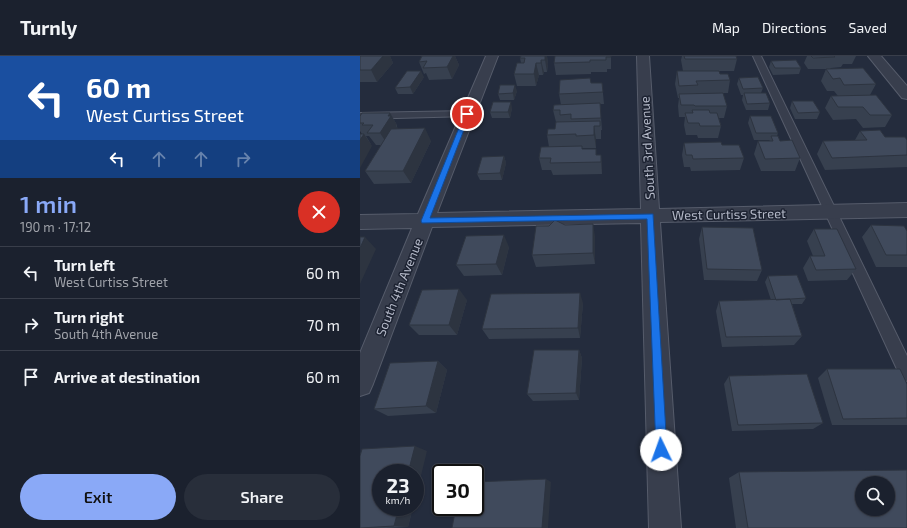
<!DOCTYPE html>
<html lang="en">
<head>
<meta charset="utf-8">
<style>
	:root { --surface:#1b212e; --page:#282e3a; --text:#f1f3f6; --muted:#a0a3aa; --line:#393e4a; --accent:#8aa9f7 }
	body { margin:0; font-family:"Exo 2",sans-serif; background:var(--page); color:var(--text); height:100vh; display:flex; flex-direction:column; font-size:15px; white-space:nowrap }
	* { box-sizing:border-box; margin:0 }
	p { font-size:13px; color:var(--muted) }
	.icon { flex:none; width:22px; height:22px; fill:none; stroke:currentColor; stroke-width:2; stroke-linecap:round; stroke-linejoin:round }
	.map { position:relative; flex:1; overflow:hidden }
	.panel { display:flex; flex-direction:column; background:var(--surface); width:360px }
	.panel>* { flex:none }
	.top-card { background:#1a4fa0; color:#fff; overflow:hidden }
	.fabs { position:absolute; left:495px; top:420px; display:grid; gap:8px }
	.fabs a { display:grid; place-items:center; width:40px; height:40px; border-radius:50%; background:var(--surface); box-shadow:0 1px 3px #0004,0 0 0 1px var(--line); font-size:20px }
	.speed { position:absolute; left:12px; top:408px; display:flex; gap:8px; font-size:20px; font-weight:700; text-align:center }
	.speed>* { display:grid; place-content:center; width:52px; height:52px; border-radius:50%; background:var(--surface); box-shadow:0 1px 3px #0004,0 0 0 1px var(--line); line-height:1 }
	.speed small { font-size:10px; font-weight:400 }
	.speed .limit { border:2px solid #111; border-radius:6px; background:#fff; color:#111 }
	.pin { position:absolute; display:grid; place-items:center; width:34px; height:34px; color:#fff; margin:-17px; border:2px solid #fff; border-radius:50%; box-shadow:0 1px 4px #0007 }
	.me { position:absolute; width:44px; margin:-22px; rotate:357deg; stroke-linejoin:round; filter:drop-shadow(0 0 3px #0008) }
	.turn { display:flex; align-items:center; gap:14px; height:84px; padding:0 20px; font-size:18px }
	.turn .icon { width:52px; height:52px; stroke-width:2.5 }
	.turn b { display:block; font-size:28px; line-height:34px }
	.lanes { display:flex; align-items:center; height:38px; padding:0 20px; background:#0003; justify-content:center; gap:20px; direction:ltr }
	.lanes .off { opacity:.35 }
	.round { display:grid; place-items:center; flex:none; width:42px; height:42px; border-radius:21px; background:var(--page) }
	.overview { display:flex; align-items:center; justify-content:space-between; height:68px; padding:0 20px }
	h1 { font-size:24px; font-weight:600; line-height:30px; color:var(--accent) }
	.cta { display:flex; gap:8px; margin-top:auto; padding:8px 20px }
	.cta a { flex:1; height:46px; border-radius:24px; background:var(--accent); color:#111; font-size:16px; font-weight:600; line-height:46px; text-align:center }
	.cta a+a { background:var(--page); color:var(--text) }
	ul { padding:0; list-style:none }
	li { display:flex; align-items:center; gap:12px; height:52px; padding:0 20px; border-top:1px solid var(--line) }
	li div { flex:1 }
	li b { display:block; font-size:15px }
	li em { font-style:normal }
	header { display:flex; align-items:center; gap:24px; box-sizing:border-box; height:56px; padding:0 20px; background:var(--surface); border-bottom:1px solid var(--line) }
	header strong { font-size:19px }
	nav { display:flex; gap:22px; margin-inline-start:auto; font-size:14px }
	main { display:flex; flex:1; min-height:0 }
	.map>svg:first-child { display:block }
	.lines { fill:none; stroke-linecap:round; stroke-linejoin:round }
	.service-casing { stroke:#565c6b; stroke-width:2 }
	.minor-casing { stroke:#565c6b; stroke-width:2 }
	.service { fill:#383e4d; fill-rule:evenodd }
	.minor { fill:#383e4d; fill-rule:evenodd }
	.wall { fill:#37404f }
	.shaded-wall { fill:#2d3440 }
	.building { fill:#404a5c; stroke:#2d3440; fill-rule:evenodd }
	.route { fill:#1a73e8; stroke:#114b97 }
	.labels { text-anchor:middle; stroke-width:3; stroke-linejoin:round; paint-order:stroke }
	.street-label { font-size:13px; fill:#b4b9c8; stroke:#1d2332 }
</style>
</head>
<body>
<header>
<strong>Turnly</strong>
<nav><a>Map</a><a>Directions</a><a>Saved</a></nav>
</header>
<main>
<section class="panel">
<div class="top-card">
<div class="turn"><svg class="icon" aria-label="left" viewBox="0 0 24 24"><path d="M17 20v-9H6M10 6l-5 5 5 5"/></svg><div><b>60 m</b>West Curtiss Street</div></div>
<div class="lanes"><svg class="icon" aria-label="left" viewBox="0 0 24 24"><path d="M17 20v-9H6M10 6l-5 5 5 5"/></svg><svg class="icon off" aria-label="ahead" viewBox="0 0 24 24"><path d="M12 20V5M6 11l6-6 6 6"/></svg><svg class="icon off" aria-label="ahead" viewBox="0 0 24 24"><path d="M12 20V5M6 11l6-6 6 6"/></svg><svg class="icon off" aria-label="right" viewBox="0 0 24 24"><path d="M7 20v-9h11M14 6l5 5-5 5"/></svg></div>
</div>
<div class="overview"><div><h1>1 min</h1><p>190 m · 17:12</p></div><a class="round" style="background:#d93025;color:#fff"><svg class="icon" aria-label="close" viewBox="0 0 24 24"><path d="M6 6l12 12M18 6L6 18"/></svg></a></div>
<ul>
<li><svg class="icon" aria-label="left" viewBox="0 0 24 24"><path d="M17 20v-9H6M10 6l-5 5 5 5"/></svg><div><b>Turn left</b><p>West Curtiss Street</p></div><em>60 m</em></li>
<li><svg class="icon" aria-label="right" viewBox="0 0 24 24"><path d="M7 20v-9h11M14 6l5 5-5 5"/></svg><div><b>Turn right</b><p>South 4th Avenue</p></div><em>70 m</em></li>
<li><svg class="icon" aria-label="arrive" viewBox="0 0 24 24"><path d="M6 21V4h12l-3 4 3 4H6"/></svg><div><b>Arrive at destination</b></div><em>60 m</em></li>
</ul>
<div class="cta"><a>Exit</a><a>Share</a></div>
</section>
<div class="map">
<svg width="547" height="472" viewBox="0 0 547 472">
	<rect width="100%" height="100%" fill="#242c3d"/>
	<g class="lines">
		<g class="service-casing">
			<path id="service" d="M393 0H401L547 300V325L541 322Z
				M107 55 112 58 110 60 0 63V57Z"/>
		</g>
		<g class="minor-casing">
			<path id="minor" d="M126 0H138L77 157 281 153 277 0H289L299 153 547 147V161L300 166 321 472H289L281 167 72 171 13 328 9 337 0 340V297L52 172 0 173V159L58 158Z
				M508 0H521L547 30V43L542 42Z"/>
		</g>
		<use href="#service" class="service"/>
		<use href="#minor" class="minor"/>
	</g>
	<path class="wall" d="M0 0H30L33 7 17 26H0Z
		M62 0H95L99 9 92 23 69 24 66 17 64 18 59 6Z
		M161 0H187L188 8 187 16H184L183 19H179L176 30H157L154 18 161 7 160 2Z
		M251 0V13H247V16H231V18L196 19 194 7Z
		M322 0H376L377 3 374 15H323L321 4Z
		M447 0H496L492 8H483L481 11 471 12 470 13 516 28 510 39 532 59 525 71 503 72 496 63 473 64 465 52 471 40H478L474 35H467L461 25 466 13H448L444 7Z
		M411 5 441 12 439 18 413 19 409 11Z
		M317 15 360 18 370 24 368 37H336V38L367 50 364 62H359L361 70 358 82H338L337 79H326L324 69 325 61H319L318 50 319 42H318L315 28Z
		M64 21 53 38H38L35 32Z
		M379 22 403 32 401 37 410 47 408 54H386L382 44 383 39H381L377 28Z
		M231 27H242L244 48H240L242 74H241V83H236V92H222V93L237 99H241L242 111V118L193 119 191 114H182L179 102 189 91 187 79 195 73 196 66 193 54 201 49 199 38Z
		M157 35 154 44H140L138 38Z
		M432 45 460 56 457 63H435L430 52Z
		M152 52 150 62H132L130 56Z
		M30 57 37 69V73L71 85 51 127 14 128 5 115 21 89H16L9 80H6L12 90 2 78 0 75V60Z
		M390 60 418 77 417 80 420 85 440 102 435 115H401L394 98 398 85H409L410 84H394L388 67Z
		M500 75 525 81 547 84V111L465 114 457 98 463 85 495 84Z
		M324 87 362 89 384 102 380 114 331 115 330 111H324L322 99Z
		M144 100 146 107 142 124H120L117 118Z
		M205 169 235 180V208L176 211 172 199Z
		M511 169 547 175V211H516L502 181Z
		M342 171 402 214 397 225 344 224 339 183Z
		M454 173 496 213 487 224 448 225 443 212 450 200H453L447 185Z
		M149 191 142 219 104 220 96 209Z
		M408 220 446 242 442 248H432L442 280 434 289 362 291 356 255 359 245 411 244 405 226Z
		M107 244 97 279H59L49 269Z
		M223 247 220 282 129 283 122 273Z
		M219 294 222 302 219 344 173 345 167 338Z
		M78 305 87 314 76 357 28 360 14 353Z
		M467 313 547 328V369H472L458 322Z
		M369 320 463 367 453 373 372 375 364 328Z
		M67 395 21 451H53L48 471 26 472H0Z
		M379 416 547 472H376L369 422Z"/>
	<path class="shaded-wall" d="M23 0H30L33 7 17 26 11 14Z
		M93 0H95L99 9 92 23 87 11Z
		M185 0H187L188 8 187 16 185 4Z
		M181 4 184 16 183 19 181 7Z
		M176 7 179 19 176 30 174 18Z
		M61 15 64 21 53 38 50 31Z
		M155 29 157 35 154 44 153 37Z
		M151 46 152 52 150 62 148 56Z
		M30 57 37 69 36 70 38 72 28 89 20 77Z
		M234 70 236 83V92L234 79Z
		M65 72 71 85 51 127 43 115Z
		M4 78 12 90 0 112V84Z
		M241 99 242 111V118L241 106Z
		M144 100 146 107 142 124 140 117Z
		M233 168 235 180V208L233 197Z
		M144 179 149 191 142 219 136 208Z
		M5 181 16 193 0 228V192Z
		M99 233 107 244 97 279 89 269Z
		M220 237 223 247 220 282 218 272Z
		M219 294 222 302 219 344 216 337Z
		M78 305 87 314 76 357 66 350Z
		M55 390 67 395 55 444V417H48Z
		M186 423 191 426 188 472H182Z
		M39 451H53L48 471 34 470Z"/>
	<path class="building" d="M0 0H23L11 14H0Z
		M62 0H93L87 11 63 12 67 5 59 6Z
		M161 0H185V4H181V7H176L174 18H154L157 7H164L165 2H160Z
		M195 0H251V1H246V4H230V6L194 7Z
		M324 0H376L377 3H325Z
		M451 0H474L475 1 453 2Z
		M436 4 441 12H415L411 5Z
		M503 12 516 28 484 29 480 22 473 23 466 13Z
		M47 15H61L50 31 35 32Z
		M317 15H359L360 18H368L370 24 336 25 338 29 319 30Z
		M398 21 403 32 383 33 379 22Z
		M230 22 231 27H242L243 36 199 38 200 24Z
		M140 29H155L153 37 138 38Z
		M363 37 367 50H335L334 49H321L319 38Z
		M384 37H406L410 47 387 48Z
		M516 39 532 59H510L503 51H478L471 40Z
		M432 45H453L460 56 438 57Z
		M133 46H151L148 56H130Z
		M240 47 241 62 211 63V58L200 59V54H193L194 49Z
		M332 54H349L350 57H357L361 70H340L339 67H328L325 57H333Z
		M2 57H30L28 60H31L20 77H7L13 69H2L4 67H0V60Z
		M390 60H411L418 77H396Z
		M240 65V70H234V79L216 80V78L187 79 188 73H195L196 66Z
		M65 72 43 115H5L31 73Z
		M520 74 525 81H545L547 84V99L472 102 463 85 507 84 500 75Z
		M0 78H4L0 84Z
		M411 80H418L420 85 432 84 440 102 405 103 398 85H413Z
		M361 86 362 89H379L384 102 333 103 332 99H326L324 87Z
		M222 90V93H236V99H241V106L190 107 191 102H179L181 91Z
		M144 100 140 117 117 118 122 101Z
		M195 164 205 169 233 168V197L172 199 176 170H189Z
		M511 169 544 170 547 175V199H526Z
		M342 171 393 172 402 214 347 213Z
		M454 173H477L496 213 456 214 450 200H465Z
		M144 179 136 208 96 209 106 180Z
		M0 181H5L0 192Z
		M437 219 446 242 416 244 408 220Z
		M99 233 89 269H49L62 234Z
		M220 237 218 272 122 273 131 238Z
		M430 243 442 280 366 281 359 245Z
		M174 294H219L216 337 167 338Z
		M78 305 66 350 14 353 30 307Z
		M467 313H540L547 328V362L483 363Z
		M447 318 463 367 378 369 369 320Z
		M55 390 48 417H21V451H39L34 470 0 472V400L2 393Z
		M547 414V472H388L379 416ZM502 427H528V453H502Z
		M186 423 182 472H92L96 451H115V426Z"/>
	<path class="route" d="M105 57 110 58 70 162 293 158 307 394 306 398 301 400 297 398 296 394 287 163 62 167 61 165Z"/>
	<g class="labels">
		<g class="street-label">
			<text transform="translate(287 92) rotate(-93)" y="5">South 3rd Avenue</text>
			<text transform="translate(369 158) rotate(-1)" y="5">West Curtiss Street</text>
			<text transform="translate(39 231) rotate(-68)" y="5">South 4th Avenue</text>
		</g>
	</g>
</svg>
<div class="fabs">
<a><svg class="icon" aria-label="search" viewBox="0 0 24 24"><circle cx="10" cy="10" r="6"/><path d="M15 15l6 6"/></svg></a>
</div>
<div class="speed"><div>23<small>km/h</small></div><div class="limit">30</div></div>
<div class="pin" style="left:107px;top:58px;background:#d93025"><svg class="icon" aria-label="arrive" viewBox="0 0 24 24"><path d="M6 21V4h12l-3 4 3 4H6"/></svg></div>
<svg class="me" style="left:301px;top:394px" viewBox="-20 -20 40 40"><circle r="19" fill="#fff"/><path d="M0-13L10 11 0 6-10 11z" fill="#1a73e8"/></svg>
</div>
</main>
</body>
</html>
